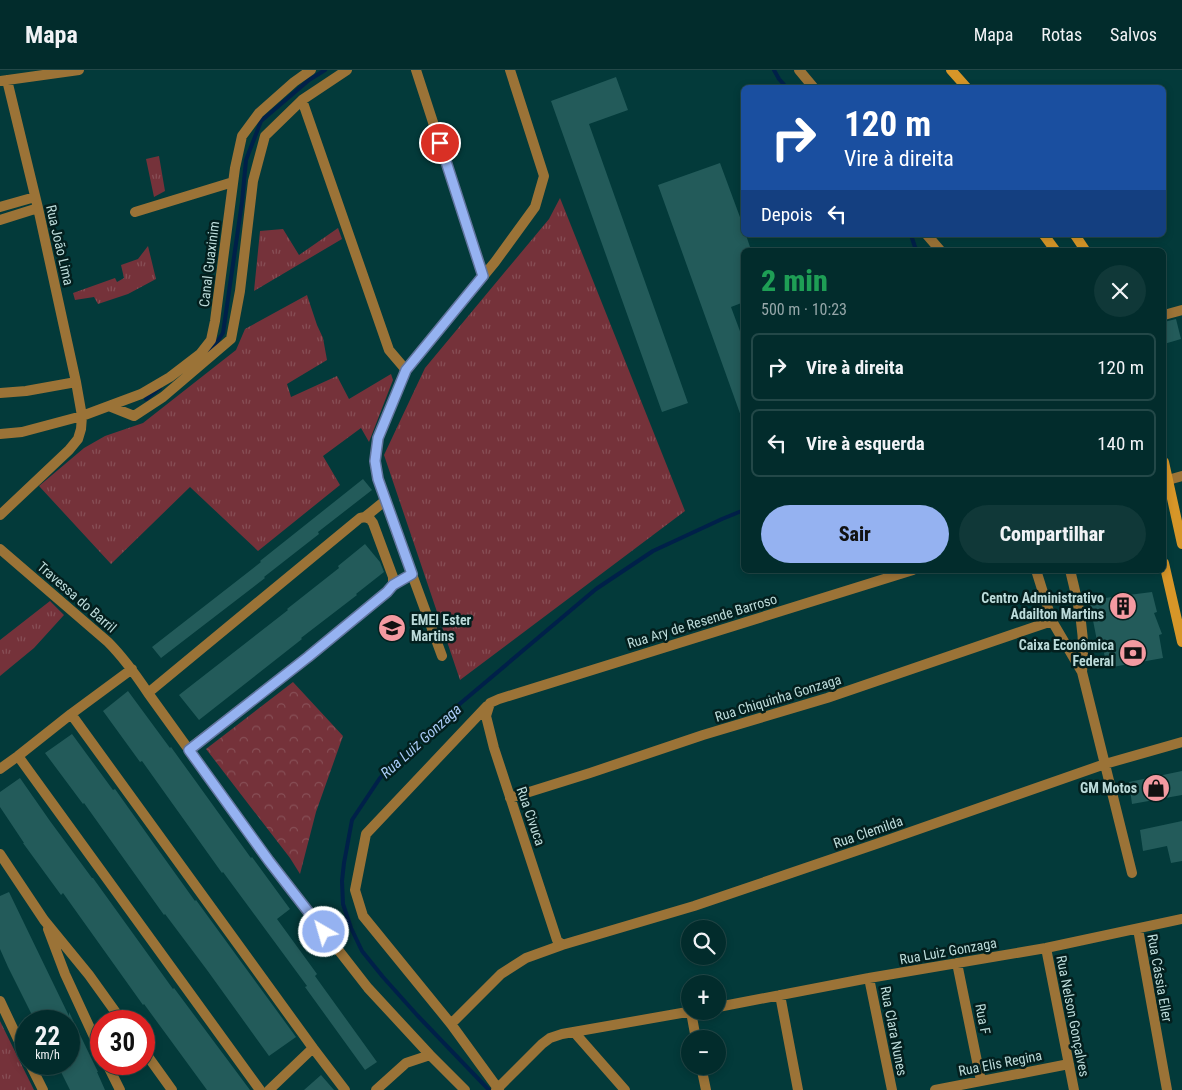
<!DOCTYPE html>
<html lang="pt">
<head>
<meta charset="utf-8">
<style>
	:root { --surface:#022c2c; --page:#103838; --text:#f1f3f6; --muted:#96a7a9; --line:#234848; --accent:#95b2f1 }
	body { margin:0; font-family:"Roboto Condensed",sans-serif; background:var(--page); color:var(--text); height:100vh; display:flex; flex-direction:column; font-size:19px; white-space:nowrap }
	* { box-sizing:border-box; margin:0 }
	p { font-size:16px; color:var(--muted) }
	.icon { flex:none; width:28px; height:28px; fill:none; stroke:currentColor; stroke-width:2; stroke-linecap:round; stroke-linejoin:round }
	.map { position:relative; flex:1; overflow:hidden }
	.details { position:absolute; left:741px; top:178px; width:425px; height:325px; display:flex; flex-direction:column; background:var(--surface); border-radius:8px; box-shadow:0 2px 8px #0003,0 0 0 1px var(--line) }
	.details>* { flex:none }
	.hud { position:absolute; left:741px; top:15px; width:425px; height:152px; border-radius:8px; box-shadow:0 2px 8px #0003,0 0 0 1px var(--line); background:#1a4fa0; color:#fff; overflow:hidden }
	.tools { position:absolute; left:681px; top:850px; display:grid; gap:10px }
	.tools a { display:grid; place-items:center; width:45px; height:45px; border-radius:50%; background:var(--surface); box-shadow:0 2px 8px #0003,0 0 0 1px var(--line); font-size:25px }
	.speed { position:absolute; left:15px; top:940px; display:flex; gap:10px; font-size:25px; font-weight:700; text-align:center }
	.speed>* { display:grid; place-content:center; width:65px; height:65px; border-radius:50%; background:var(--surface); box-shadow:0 2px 8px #0003,0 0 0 1px var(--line); line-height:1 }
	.speed small { font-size:12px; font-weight:400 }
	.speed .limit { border:8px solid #d22; background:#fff; color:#111 }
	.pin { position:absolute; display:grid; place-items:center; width:42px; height:42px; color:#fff; margin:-21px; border:2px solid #fff; border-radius:50%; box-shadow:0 1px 5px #0007 }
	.me { position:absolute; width:55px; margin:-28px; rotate:322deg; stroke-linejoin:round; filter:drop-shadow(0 0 4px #0008) }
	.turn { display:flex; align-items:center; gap:18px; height:105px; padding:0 20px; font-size:22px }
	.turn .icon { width:65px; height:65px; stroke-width:2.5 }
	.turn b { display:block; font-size:35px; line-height:42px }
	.then { display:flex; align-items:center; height:48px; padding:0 20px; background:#0003; gap:10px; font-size:19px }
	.round { display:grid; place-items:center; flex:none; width:52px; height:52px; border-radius:26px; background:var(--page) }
	.head { display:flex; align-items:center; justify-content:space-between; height:85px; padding:0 20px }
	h1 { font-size:30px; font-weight:800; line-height:38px; color:#1e9e55 }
	.cta { display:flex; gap:10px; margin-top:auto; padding:10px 20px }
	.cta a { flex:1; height:58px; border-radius:30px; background:var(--accent); color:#111; font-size:20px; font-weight:800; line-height:58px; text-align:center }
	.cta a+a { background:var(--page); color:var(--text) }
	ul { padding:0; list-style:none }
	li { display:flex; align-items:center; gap:15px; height:68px; margin:0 10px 8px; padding:0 10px; border:2px solid var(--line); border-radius:8px }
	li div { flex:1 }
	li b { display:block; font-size:19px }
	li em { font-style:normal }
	header { display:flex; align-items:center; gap:30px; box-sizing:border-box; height:70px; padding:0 25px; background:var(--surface); border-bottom:1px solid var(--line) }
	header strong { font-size:24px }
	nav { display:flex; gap:28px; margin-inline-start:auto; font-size:18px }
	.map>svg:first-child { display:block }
	.grass { fill:url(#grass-tufts) }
	.park { fill:url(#park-crowns) }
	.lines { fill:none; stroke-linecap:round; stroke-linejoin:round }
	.stream { stroke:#002049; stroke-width:4 }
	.building { fill:#235b5a }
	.street { stroke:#9b7337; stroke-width:10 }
	.secondary { stroke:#d79628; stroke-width:10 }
	.route-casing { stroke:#61749d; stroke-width:12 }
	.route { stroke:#95b2f1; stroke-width:9 }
	.labels { text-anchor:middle; stroke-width:5; stroke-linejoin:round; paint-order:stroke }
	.street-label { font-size:14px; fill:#bcdbda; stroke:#031f1e }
	.poi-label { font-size:14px; font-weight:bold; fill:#bcdbda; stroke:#031f1e; text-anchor:end }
	.water-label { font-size:15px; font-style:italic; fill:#a8c9f4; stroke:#031f1e }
</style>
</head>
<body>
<header>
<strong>Mapa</strong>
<nav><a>Mapa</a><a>Rotas</a><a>Salvos</a></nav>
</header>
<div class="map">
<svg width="1182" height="1020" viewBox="0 0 1182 1020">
	<defs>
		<pattern id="grass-tufts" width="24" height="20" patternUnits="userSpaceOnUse" patternTransform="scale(1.25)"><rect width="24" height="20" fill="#75323a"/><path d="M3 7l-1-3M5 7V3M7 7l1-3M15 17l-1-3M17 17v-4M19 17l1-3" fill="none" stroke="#874f56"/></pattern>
		<pattern id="park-crowns" width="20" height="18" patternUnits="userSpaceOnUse" patternTransform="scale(1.25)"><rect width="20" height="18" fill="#75323a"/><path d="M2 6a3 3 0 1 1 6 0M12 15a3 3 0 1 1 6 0" fill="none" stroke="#874f56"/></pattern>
	</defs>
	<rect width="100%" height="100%" fill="#033a3a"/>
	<path class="grass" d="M159 86 165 121 154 127 146 89Z
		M560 128 685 441 460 610 384 385 425 298 549 149Z
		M338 158 342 169 254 221 260 161 283 159 299 185Z
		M148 176 156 209 128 224 98 234 94 227 75 230 73 223 115 208 117 212 124 208 121 195 138 189Z
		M307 225 317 255 323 268 327 290 287 314 291 327 337 306 349 329 391 304 393 310 369 372 361 358 323 386 340 415 258 481 190 417 111 494 39 416 84 378 105 366 143 353 236 280 245 259Z
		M50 531 64 545 34 578 0 606V570Z
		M0 951 34 1020H0Z"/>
	<path class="park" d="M293 612 343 666 316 742 300 804 290 788 206 679Z"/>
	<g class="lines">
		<path class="stream" d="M774 0 779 9 787 18
			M911 165 916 180
			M206 283 213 278 223 263 242 132 246 90 261 51 309 10 325 0
			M146 329 160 318
			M489 1020 417 945 383 907 362 881 351 858 343 834 342 811 344 793 352 750 380 708 397 690 462 632 596 519 653 481 722 449 744 440"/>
	</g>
	<path class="building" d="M616 7 628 40 589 54 688 333 662 342 551 31Z
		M720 93 744 158V165H746L751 180H744V232L731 237 744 272V349H742L658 115Z
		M1176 249 1181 269 1164 274V252Z
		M363 409 372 420 318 462 319 464 264 507 265 508 161 588 152 577 261 492 260 491Z
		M365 474 380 492 384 502 356 524 357 525 301 568 302 569 199 650 179 625 288 540 287 539 339 498 338 496Z
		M1152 522 1157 542 1154 543 1162 564 1159 565 1163 588 1107 598 1103 578 1098 576 1089 530Z
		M128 621 170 678 171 677 251 788 252 787 290 839 277 849 317 904 315 906 377 992 365 1000 305 917 307 916 223 802 222 803 142 691 140 692 103 641Z
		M72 664 113 720 115 719 152 771 195 831 196 830 296 967 269 986 207 900 165 844 164 845 84 733 83 734 45 683Z
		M1182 701V725L1132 734 1129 712Z
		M20 708 50 751 92 808H93L173 919 174 918 250 1020H207L144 934 143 935 63 823 61 825 23 773H24L0 737V722Z
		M1182 751V791L1171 793 1167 776 1143 781 1140 760Z
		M9 822 69 946V942L98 1002H97L105 1020H70L57 994H69V951H57L54 946 43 951H35L8 897 0 879V826Z
		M321 1005 334 1020H304Z"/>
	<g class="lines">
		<path class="street" d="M416 0 483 206
			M799 0 814 18
			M0 11 79 0
			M302 30 389 280 406 300
			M0 137 35 127
			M135 142 233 112
			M0 150 38 138
			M927 165 940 180
			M1164 245 1182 240
			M0 323 26 321 76 312
			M109 336 134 346 163 327 231 269 240 221 253 111 265 66 302 30 347 0
			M0 364 22 362 82 346 141 324 170 307 200 284 211 270 215 251 235 98 242 66 259 43 294 12 311 0
			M1168 410 1182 406
			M0 445 69 380 78 369 81 359 82 346 76 312 38 138 7 10
			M365 447 386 430
			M0 479 108 572C124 588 136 605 148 623L269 791 368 918 430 985 465 1020
			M1036 500 1052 551 1082 602
			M1070 500C1079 536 1086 565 1082 602L1132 803
			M442 586 399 469 378 409 375 391 378 368 406 300 495 192 535 137 544 106 510 0
			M148 623 360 448 365 447 370 449 373 453 393 507V515L387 522 308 587 189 679
			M487 636 366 764 355 820 363 846 451 954 499 1020
			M71 644 313 978 345 1020
			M18 686 260 1020
			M0 699 18 686 71 644 132 599
			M510 728 590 703 703 665 827 628 1052 551
			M0 784 44 850 89 905 122 951
			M48 859 65 904 101 982
			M1138 859 1167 1020
			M562 875 557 870 494 678 486 646 490 633 499 629 913 500
			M1046 878 1074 1020
			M957 893 981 1011
			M869 908 892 1020
			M780 925 798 1020
			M0 931 26 986
			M718 937 869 908 1046 878 1182 849
			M691 942 696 969
			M451 954 501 904 526 888 562 875 694 836 879 773 1105 694 1182 672
			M574 962 625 1020
			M144 981 172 1020
			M30 994 43 1020
			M107 994 120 1020
			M701 996 706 1020
			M269 1020 313 978
			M376 1020 406 993 430 985
			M496 1020 542 974 550 968 562 964 693 941
			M935 1020 1069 994"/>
		<path class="secondary" d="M951 0 967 18
			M1044 165 1055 180
			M1075 165 1085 180
			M1164 392 1182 474
			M1164 493 1182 572"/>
	</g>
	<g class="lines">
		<g class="route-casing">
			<path id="route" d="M324 862 269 791 189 680 308 587 387 522 393 515 412 504 378 409 375 391 378 368 406 300 483 206 440 73"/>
		</g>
		<use href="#route" class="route"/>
	</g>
	<defs>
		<g id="building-disc" transform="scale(1.4375)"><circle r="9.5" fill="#f49aa1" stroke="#031f1e"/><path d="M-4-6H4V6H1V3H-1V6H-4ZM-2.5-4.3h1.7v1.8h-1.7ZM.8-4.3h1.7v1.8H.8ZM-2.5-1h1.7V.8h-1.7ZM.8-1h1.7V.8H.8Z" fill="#111"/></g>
		<g id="school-disc" transform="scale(1.4375)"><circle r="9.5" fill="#f49aa1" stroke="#031f1e"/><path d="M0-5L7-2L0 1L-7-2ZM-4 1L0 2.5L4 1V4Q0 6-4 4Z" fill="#111"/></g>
		<g id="bank-disc" transform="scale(1.4375)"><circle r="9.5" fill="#f49aa1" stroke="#031f1e"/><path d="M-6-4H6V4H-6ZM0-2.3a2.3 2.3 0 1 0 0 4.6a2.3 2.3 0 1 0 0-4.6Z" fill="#111"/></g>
		<g id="shop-disc" transform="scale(1.4375)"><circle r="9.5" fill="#f49aa1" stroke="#031f1e"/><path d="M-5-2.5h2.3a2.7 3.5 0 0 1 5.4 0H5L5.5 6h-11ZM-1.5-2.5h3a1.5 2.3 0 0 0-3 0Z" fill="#111"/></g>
	</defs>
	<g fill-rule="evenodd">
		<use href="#building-disc" x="1123" y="536"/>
		<use href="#school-disc" x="392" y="558"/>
		<use href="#bank-disc" x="1133" y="583"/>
		<use href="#shop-disc" x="1156" y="718"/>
	</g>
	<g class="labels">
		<g class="street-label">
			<text transform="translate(60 175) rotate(77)" y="5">Rua João Lima</text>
			<text transform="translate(209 194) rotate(-83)" y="5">Canal Guaxinim</text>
			<text transform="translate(77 527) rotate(41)" y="5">Travessa do Barril</text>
			<text transform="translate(702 551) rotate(-17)" y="5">Rua Ary de Resende Barroso</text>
			<text transform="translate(778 628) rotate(-17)" y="5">Rua Chiquinha Gonzaga</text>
			<text transform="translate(531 746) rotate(71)" y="5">Rua Civuca</text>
			<text transform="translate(868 762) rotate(-19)" y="5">Rua Clemilda</text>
			<text transform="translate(948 881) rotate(-10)" y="5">Rua Luiz Gonzaga</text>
			<text transform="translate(1160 908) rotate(80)" y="5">Rua Cássia Eller</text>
			<text transform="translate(1073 946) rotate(79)" y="5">Rua Nelson Gonçalves</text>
			<text transform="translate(983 949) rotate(79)" y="5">Rua F</text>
			<text transform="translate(894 961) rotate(79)" y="5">Rua Clara Nunes</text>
			<text transform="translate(1000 993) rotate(-11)" y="5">Rua Elis Regina</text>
		</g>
		<g class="poi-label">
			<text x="1104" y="533">Centro Administrativo<tspan x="1104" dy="16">Adailton Martins</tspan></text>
			<text x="411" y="555" text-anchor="start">EMEI Ester<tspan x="411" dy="16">Martins</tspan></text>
			<text x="1114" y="580">Caixa Econômica<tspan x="1114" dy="16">Federal</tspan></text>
			<text x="1137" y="723">GM Motos</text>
		</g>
		<g class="water-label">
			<text transform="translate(421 671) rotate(-42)" y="5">Rua Luiz Gonzaga</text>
		</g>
	</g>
</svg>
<div class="tools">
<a><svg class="icon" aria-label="search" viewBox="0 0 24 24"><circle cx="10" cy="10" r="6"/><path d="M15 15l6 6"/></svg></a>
<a>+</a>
<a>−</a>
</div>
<div class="speed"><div>22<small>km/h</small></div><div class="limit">30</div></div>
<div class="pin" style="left:440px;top:73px;background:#d93025"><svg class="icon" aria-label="arrive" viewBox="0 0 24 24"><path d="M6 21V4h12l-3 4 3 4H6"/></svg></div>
<svg class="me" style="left:324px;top:862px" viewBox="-20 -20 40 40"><circle r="17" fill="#95b2f1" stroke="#fff" stroke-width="3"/><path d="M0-11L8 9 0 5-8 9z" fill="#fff"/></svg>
<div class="hud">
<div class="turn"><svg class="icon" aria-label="right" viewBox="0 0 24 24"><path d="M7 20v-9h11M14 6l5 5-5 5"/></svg><div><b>120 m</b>Vire à direita</div></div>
<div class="then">Depois<svg class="icon" aria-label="left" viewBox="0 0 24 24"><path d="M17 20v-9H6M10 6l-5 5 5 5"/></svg></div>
</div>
<section class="details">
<div class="head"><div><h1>2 min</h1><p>500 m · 10:23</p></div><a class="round"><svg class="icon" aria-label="close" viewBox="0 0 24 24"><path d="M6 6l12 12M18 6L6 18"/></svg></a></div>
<ul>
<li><svg class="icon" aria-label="right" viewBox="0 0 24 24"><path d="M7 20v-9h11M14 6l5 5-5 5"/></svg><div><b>Vire à direita</b></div><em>120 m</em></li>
<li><svg class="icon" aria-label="left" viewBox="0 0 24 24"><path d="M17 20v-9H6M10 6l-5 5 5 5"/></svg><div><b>Vire à esquerda</b></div><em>140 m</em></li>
</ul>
<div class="cta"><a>Sair</a><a>Compartilhar</a></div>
</section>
</div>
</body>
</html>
